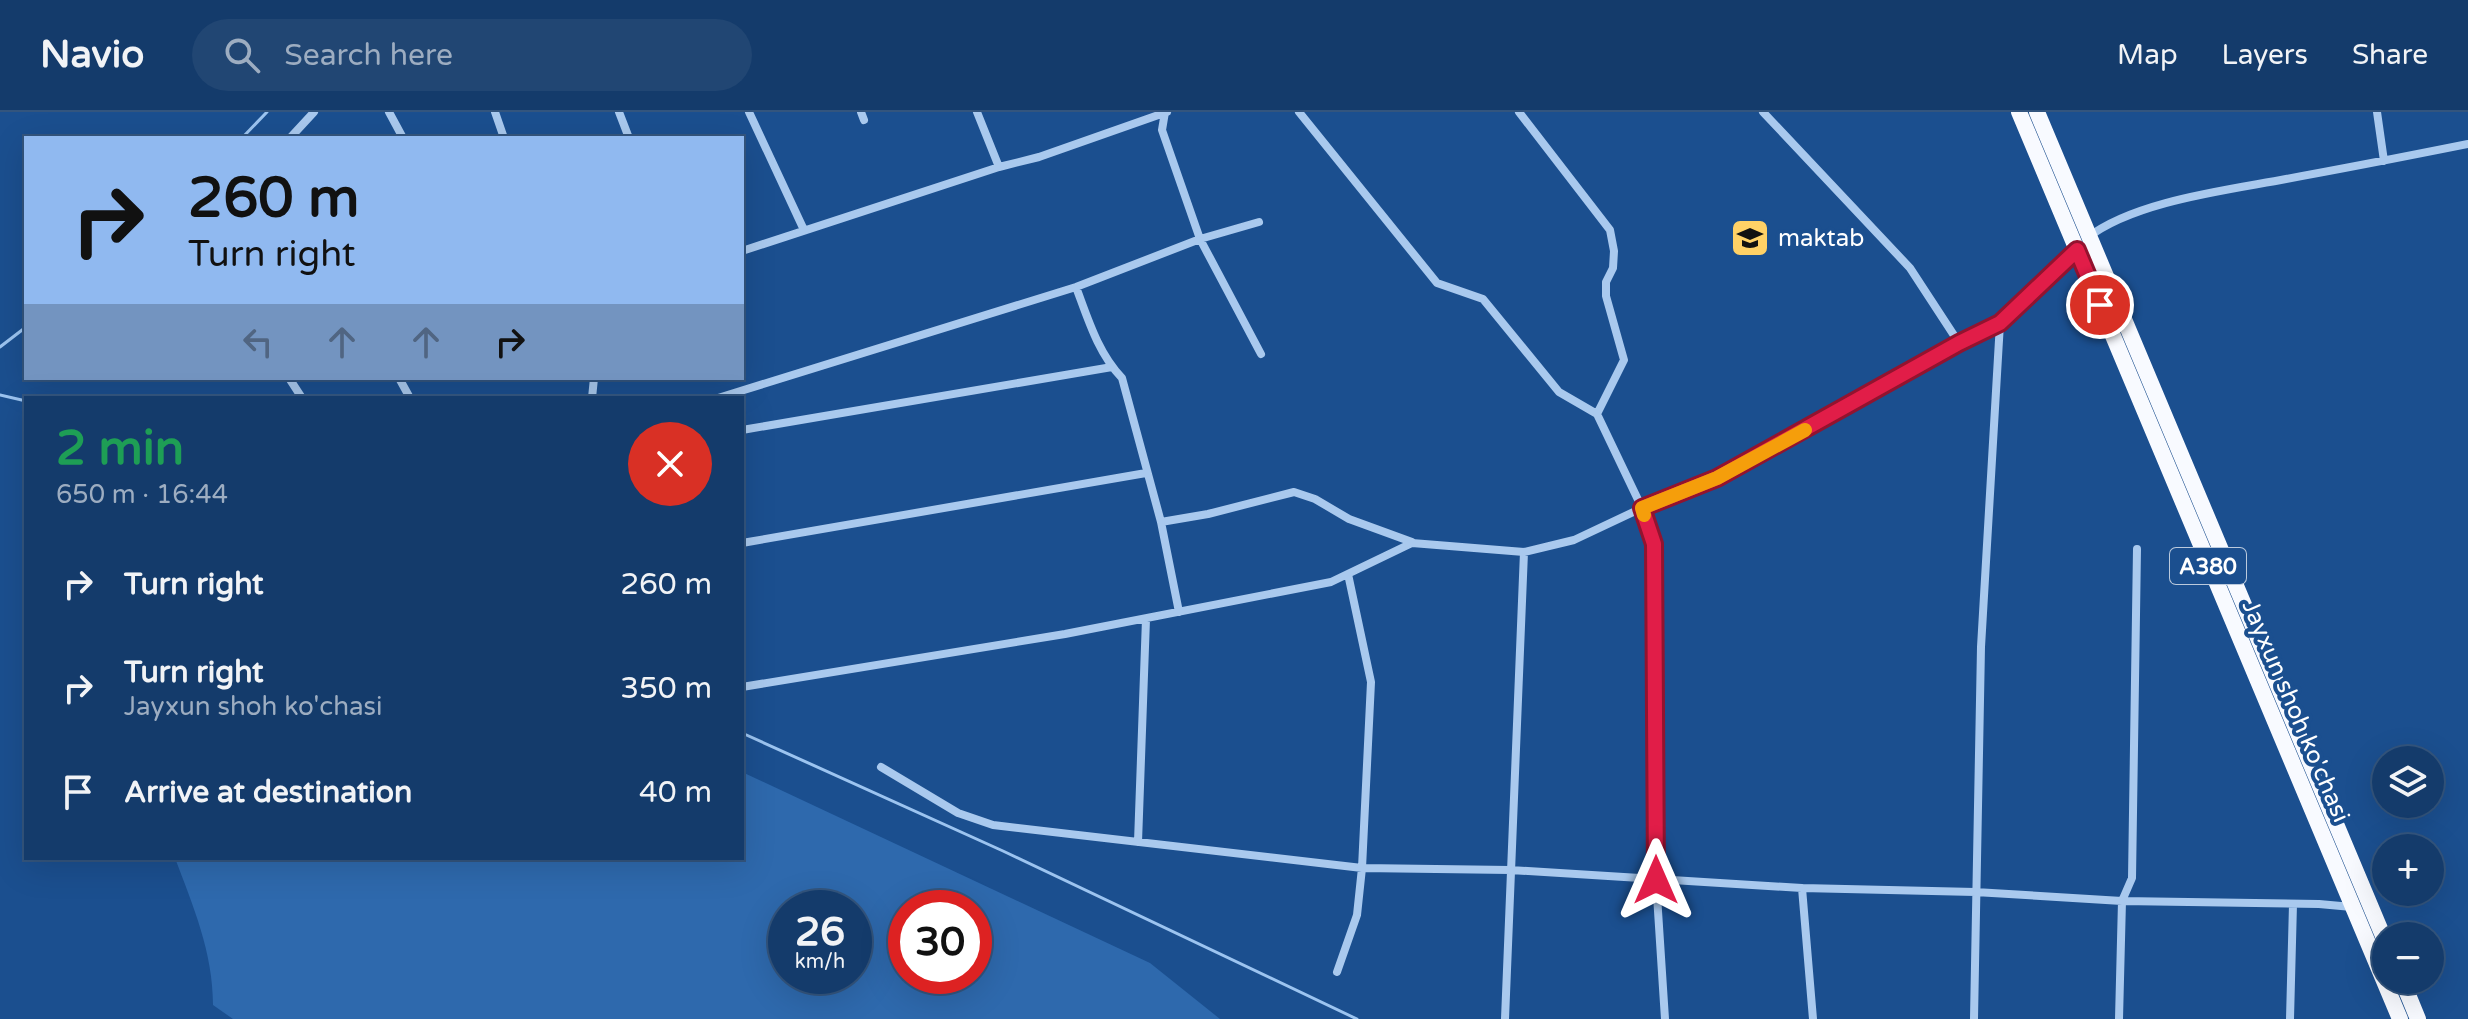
<!DOCTYPE html>
<html lang="en">
<head>
<meta charset="utf-8">
<style>
	:root { --surface:#143b6b; --page:#214673; --text:#f1f3f6; --muted:#9dadc1; --line:#33557e }
	body { margin:0; font-family:"Varela Round",sans-serif; background:var(--page); color:var(--text); height:100vh; display:flex; flex-direction:column; font-size:30px; white-space:nowrap }
	* { box-sizing:border-box; margin:0 }
	p { font-size:26px; color:var(--muted) }
	.icon { flex:none; width:44px; height:44px; fill:none; stroke:currentColor; stroke-width:2; stroke-linecap:round; stroke-linejoin:round }
	.map { position:relative; flex:1; overflow:hidden }
	.details { position:absolute; left:24px; top:284px; width:720px; height:464px; display:flex; flex-direction:column; background:var(--surface); border-radius:0px; box-shadow:0 8px 32px #0002,0 0 0 2px var(--line) }
	.details>* { flex:none }
	.top-card { position:absolute; left:24px; top:24px; width:720px; height:244px; border-radius:0px; box-shadow:0 8px 32px #0002,0 0 0 2px var(--line); background:#90b9f0; color:#111; overflow:hidden }
	.fabs { position:absolute; left:2372px; top:634px; display:grid; gap:16px }
	.fabs a { display:grid; place-items:center; width:72px; height:72px; border-radius:50%; background:var(--surface); box-shadow:0 8px 32px #0002,0 0 0 2px var(--line); font-size:40px }
	.speed { position:absolute; left:768px; top:778px; display:flex; gap:16px; font-size:40px; font-weight:700; text-align:center }
	.speed>* { display:grid; place-content:center; width:104px; height:104px; border-radius:50%; background:var(--surface); box-shadow:0 8px 32px #0002,0 0 0 2px var(--line); line-height:1 }
	.speed small { font-size:20px; font-weight:400 }
	.speed .limit { border:12px solid #d22; background:#fff; color:#111 }
	.pin { position:absolute; display:grid; place-items:center; width:68px; height:68px; color:#fff; margin:-34px; border:4px solid #fff; border-radius:50%; box-shadow:0 2px 8px #0007 }
	.me { position:absolute; width:88px; margin:-44px; rotate:0deg; stroke-linejoin:round; filter:drop-shadow(0 0 6px #0008) }
	.turn { display:flex; align-items:center; gap:28px; height:168px; padding:0 32px; font-size:36px }
	.turn .icon { width:104px; height:104px; stroke-width:2.5 }
	.turn b { display:block; font-size:56px; line-height:68px }
	.lanes { display:flex; align-items:center; height:76px; padding:0 32px; background:#0003; justify-content:center; gap:40px; direction:ltr }
	.lanes .off { opacity:.35 }
	.round { display:grid; place-items:center; flex:none; width:84px; height:84px; border-radius:42px; background:var(--page) }
	.summary { display:flex; align-items:center; justify-content:space-between; height:136px; padding:0 32px }
	h1 { font-size:48px; font-weight:700; line-height:60px; color:#1e9e55 }
	ul { padding:0; list-style:none }
	li { display:flex; align-items:center; gap:24px; height:104px; padding:0 32px }
	li div { flex:1 }
	li b { display:block; font-size:30px }
	li em { font-style:normal }
	header { display:flex; align-items:center; gap:48px; box-sizing:border-box; height:112px; padding:0 40px; background:var(--surface); border-bottom:2px solid var(--line) }
	header strong { font-size:38px }
	nav { display:flex; gap:44px; margin-inline-start:auto; font-size:28px }
	.search { width:560px; height:72px; background:var(--page); display:flex; align-items:center; gap:20px; box-sizing:border-box; padding:0 28px; border-radius:44px; color:var(--muted); font-size:30px }
	.map>svg:first-child { display:block }
	.green { fill:#2e69ad; fill-rule:evenodd }
	.lines { fill:none; stroke-linecap:round; stroke-linejoin:round }
	.stream { stroke:#9cc4f0; stroke-width:3 }
	.minor { stroke:#a9c9ee; stroke-width:8 }
	.trunk { stroke:#f8faff; stroke-width:16 }
	.route-casing { stroke:#92132f; stroke-width:20 }
	.route { stroke:#e11d48; stroke-width:14 }
	.slow { stroke:#f59e0b; stroke-width:14 }
	.labels { text-anchor:middle; stroke-width:8; stroke-linejoin:round; paint-order:stroke }
	.shield { fill:#1b4f8f; stroke:#bbcadd; stroke-width:2 }
	.shield-label { font-size:22px; font-weight:bold; fill:#fff }
	.poi-label { font-size:24px; fill:#fff; stroke:#1b4f8f; text-anchor:start }
	.street-label { font-size:24px; fill:#fff; stroke:#1b4f8f }
</style>
</head>
<body>
<header>
<strong>Navio</strong>
<div class="search"><svg class="icon" aria-label="search" viewBox="0 0 24 24"><circle cx="10" cy="10" r="6"/><path d="M15 15l6 6"/></svg>Search here</div>
<nav><a>Map</a><a>Layers</a><a>Share</a></nav>
</header>
<div class="map">
<svg width="2468" height="907" viewBox="0 0 2468 907">
	<rect width="100%" height="100%" fill="#1b4f8f"/>
	<path class="green" d="M742 660 1150 851 1220 907H233L213 893C213 840 193 794 175 746H742ZM786 796H854V864H786ZM906 796H974V864H906Z"/>
	<g class="lines">
		<path class="stream" d="M242 26 267 0
			M0 235 26 215
			M0 283 26 289
			M742 621 1003 739 1357 907"/>
		<path class="minor" d="M389 0 403 26
			M495 0 504 26
			M619 0 629 26
			M749 0 804 118
			M861 0 864 8
			M977 0 999 55
			M1165 0 1162 18 1200 127 1261 242
			M1299 0 1437 171 1483 187 1559 280 1597 302 1642 396 1654 432 1656 768 1665 907
			M1519 0 1610 118 1614 139 1613 156 1606 170V184L1624 248 1597 302
			M1763 0 1910 156 1959 231
			M2377 0 2384 49
			M290 26 314 0
			M2087 126C2134 89 2228 78 2286 67 2347 56 2408 44 2468 32
			M742 139 999 55 1039 45 1167 0
			M1076 175C1088 207 1098 241 1122 266L1161 410 1179 500
			M289 266 302 286
			M399 266 410 286
			M592 286 594 266
			M718 286 1076 175 1200 127 1259 110
			M742 318 1112 255
			M1161 410 1208 402 1294 380 1315 387 1349 407 1412 430
			M742 431 1146 361
			M742 575 1065 522 1331 470 1412 431 1524 440 1574 428 1642 396 1717 366 1959 231 2000 211 2078 136
			M881 655 958 701 993 713 1362 756 1510 758 1802 776 1975 780 2122 789 2319 792 2352 795
			M1138 730 1146 507
			M1802 776 1813 907
			M1337 860 1357 803 1362 756 1371 570 1348 462
			M1505 907 1524 440
			M1974 907 1981 535 2000 211
			M2119 907 2122 789 2132 766 2137 437
			M2290 907 2293 792"/>
		<path class="trunk" d="M2019 0 2400 907
			M2037 0 2386 831
			M2402 868 2418 907"/>
	</g>
	<g class="lines">
		<g class="route-casing">
			<path id="route" d="M1656 768 1654 432 1642 396 1717 366 1959 231 2000 211 2077 138 2100 193"/>
		</g>
		<use href="#route" class="route"/>
		<path class="slow" d="M1644 403 1642 396 1717 366 1805 318"/>
	</g>
	<defs>
		<g id="school-square" transform="scale(2)"><rect x="-9" y="-9" width="18" height="18" rx="4" fill="#ffd166" stroke="#1b4f8f"/><path d="M0-5L7-2L0 1L-7-2ZM-4 1L0 2.5L4 1V4Q0 6-4 4Z" fill="#111"/></g>
	</defs>
	<g fill-rule="evenodd">
		<use href="#school-square" x="1750" y="126"/>
	</g>
	<g class="labels">
		<rect class="shield" x="2170" y="436" width="76" height="36" rx="6"/>
		<g class="shield-label">
			<text x="2208" y="462">A380</text>
		</g>
		<g class="poi-label">
			<text x="1778" y="134">maktab</text>
		</g>
		<g class="street-label">
			<text transform="translate(2296 599) rotate(67)" y="8">Jayxun shoh ko'chasi</text>
		</g>
	</g>
</svg>
<div class="fabs">
<a><svg class="icon" aria-label="layers" viewBox="0 0 24 24"><path d="M12 4l9 5-9 5-9-5zM3 14l9 5 9-5"/></svg></a>
<a>+</a>
<a>−</a>
</div>
<div class="speed"><div>26<small>km/h</small></div><div class="limit">30</div></div>
<div class="pin" style="left:2100px;top:193px;background:#d93025"><svg class="icon" aria-label="arrive" viewBox="0 0 24 24"><path d="M6 21V4h12l-3 4 3 4H6"/></svg></div>
<svg class="me" style="left:1656px;top:768px" viewBox="-20 -20 40 40"><path d="M0-17L14 15 0 8-14 15z" fill="#e11d48" stroke="#fff" stroke-width="4"/></svg>
<div class="top-card">
<div class="turn"><svg class="icon" aria-label="right" viewBox="0 0 24 24"><path d="M7 20v-9h11M14 6l5 5-5 5"/></svg><div><b>260 m</b>Turn right</div></div>
<div class="lanes"><svg class="icon off" aria-label="left" viewBox="0 0 24 24"><path d="M17 20v-9H6M10 6l-5 5 5 5"/></svg><svg class="icon off" aria-label="ahead" viewBox="0 0 24 24"><path d="M12 20V5M6 11l6-6 6 6"/></svg><svg class="icon off" aria-label="ahead" viewBox="0 0 24 24"><path d="M12 20V5M6 11l6-6 6 6"/></svg><svg class="icon" aria-label="right" viewBox="0 0 24 24"><path d="M7 20v-9h11M14 6l5 5-5 5"/></svg></div>
</div>
<section class="details">
<div class="summary"><div><h1>2 min</h1><p>650 m · 16:44</p></div><a class="round" style="background:#d93025;color:#fff"><svg class="icon" aria-label="close" viewBox="0 0 24 24"><path d="M6 6l12 12M18 6L6 18"/></svg></a></div>
<ul>
<li><svg class="icon" aria-label="right" viewBox="0 0 24 24"><path d="M7 20v-9h11M14 6l5 5-5 5"/></svg><div><b>Turn right</b></div><em>260 m</em></li>
<li><svg class="icon" aria-label="right" viewBox="0 0 24 24"><path d="M7 20v-9h11M14 6l5 5-5 5"/></svg><div><b>Turn right</b><p>Jayxun shoh ko'chasi</p></div><em>350 m</em></li>
<li><svg class="icon" aria-label="arrive" viewBox="0 0 24 24"><path d="M6 21V4h12l-3 4 3 4H6"/></svg><div><b>Arrive at destination</b></div><em>40 m</em></li>
</ul>
</section>
</div>
</body>
</html>
